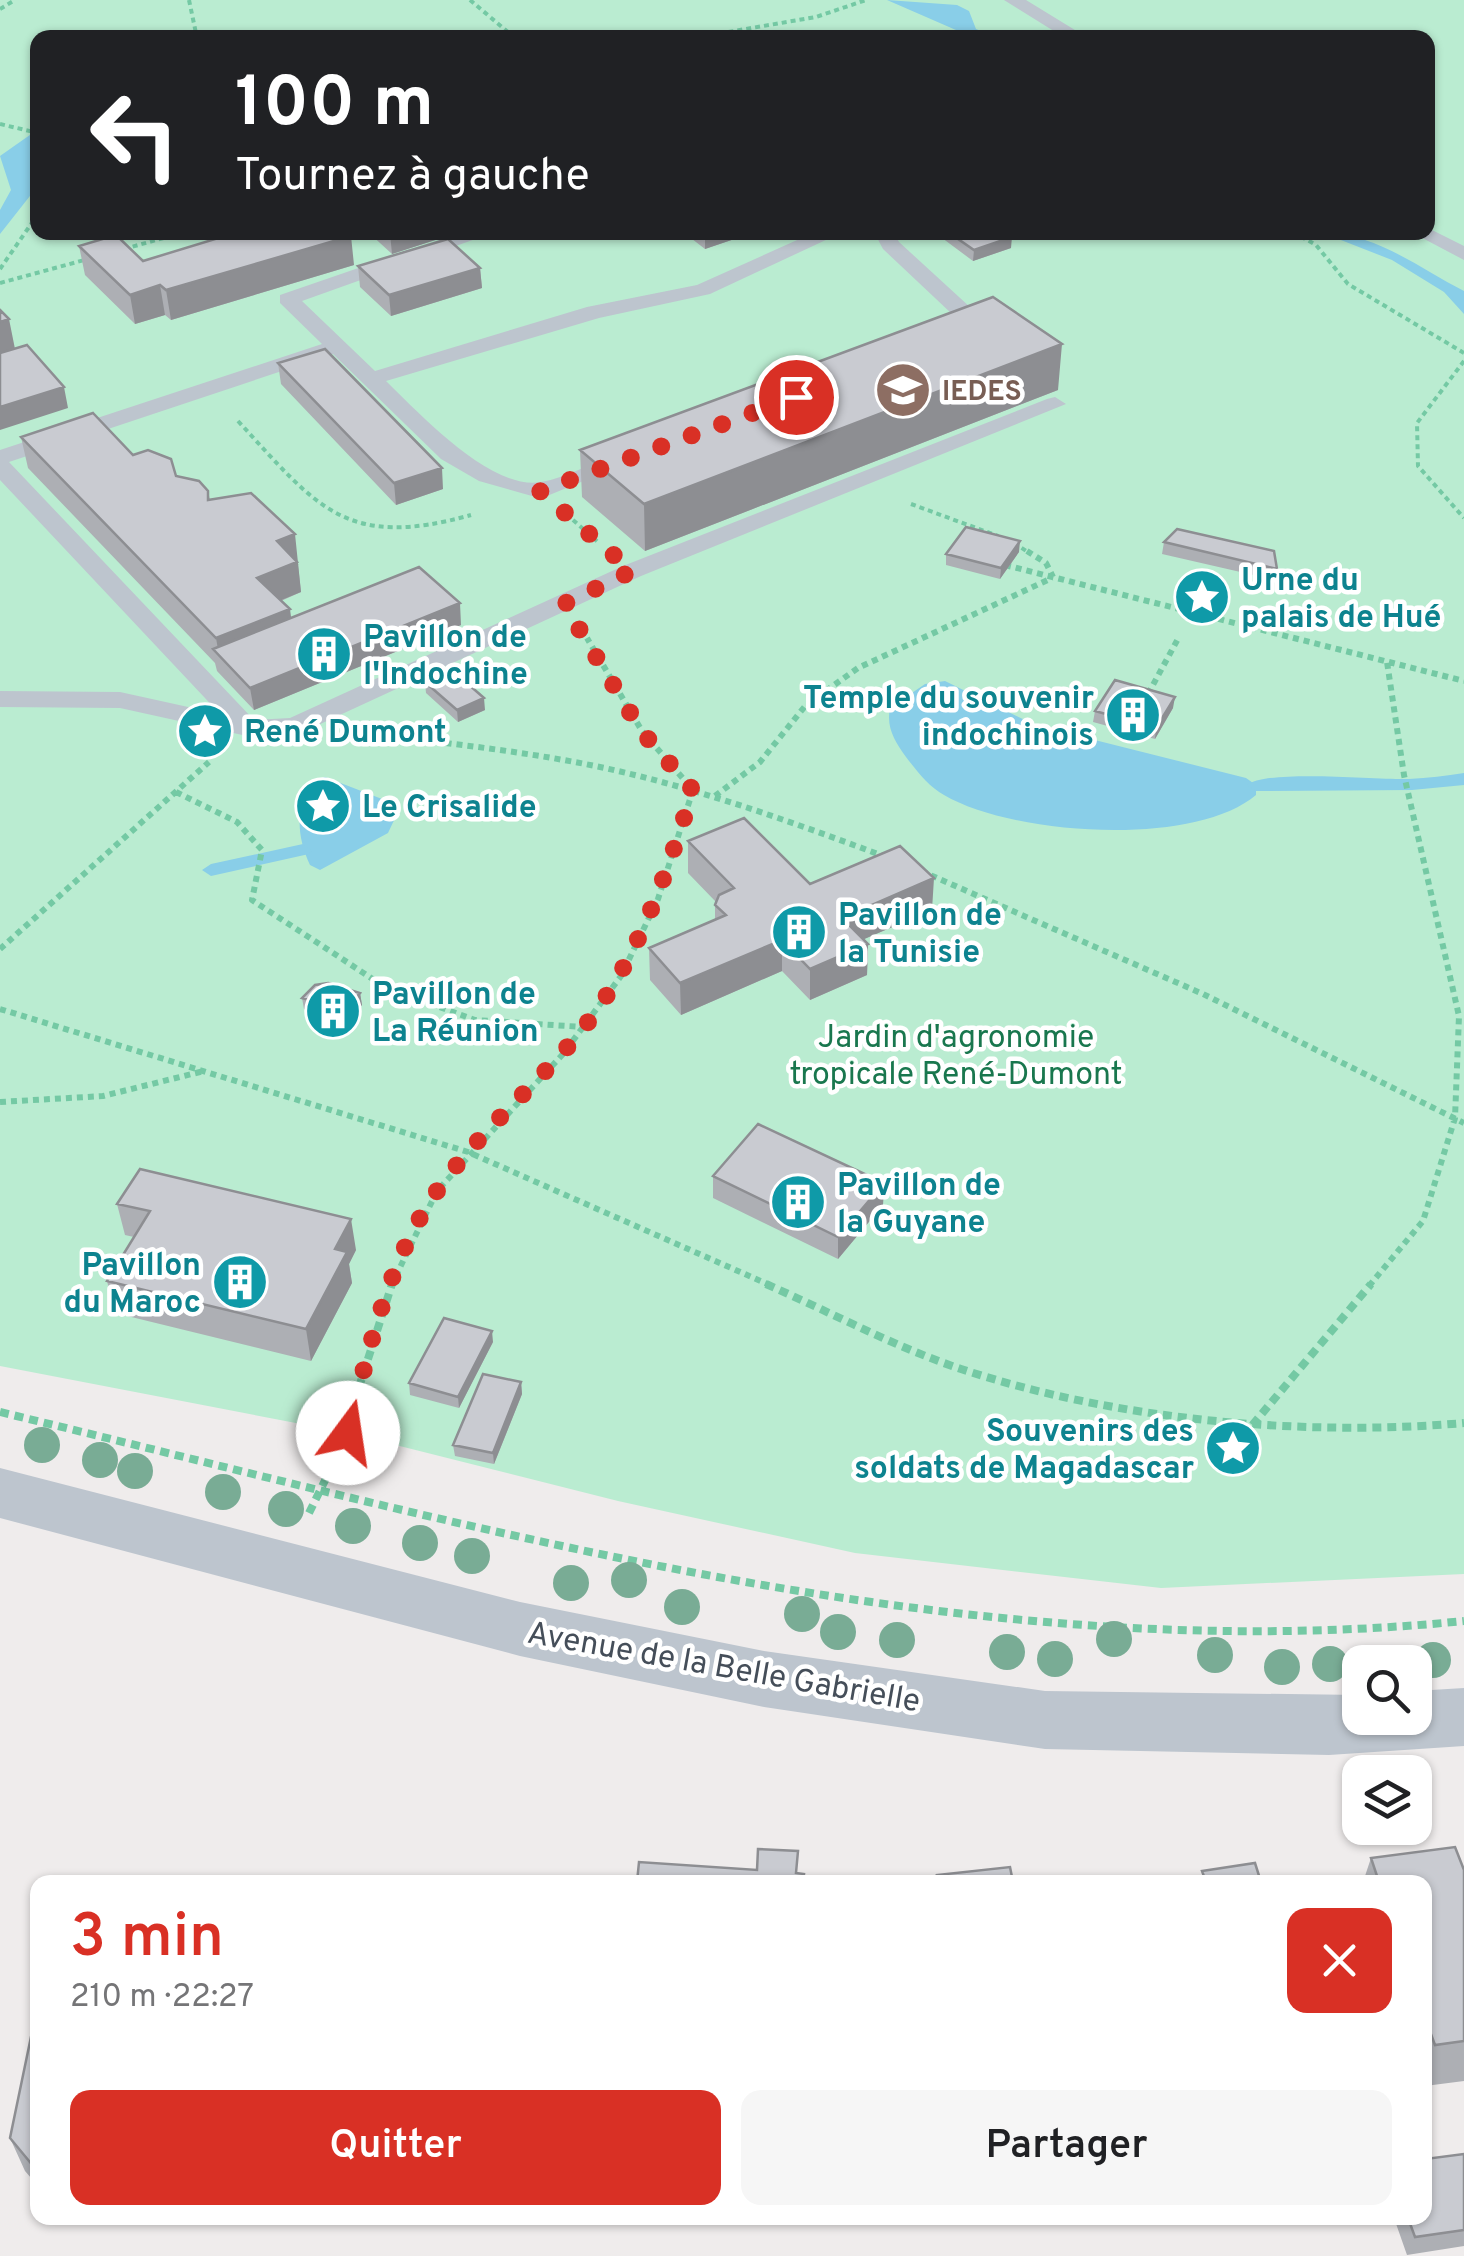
<!DOCTYPE html>
<html lang="fr">
<head>
<meta charset="utf-8">
<style>
	:root { --surface:#fff; --page:#f6f6f6; --text:#202124; --muted:#757577; --accent:#d93025 }
	body { margin:0; font-family:Overpass,sans-serif; background:var(--page); color:var(--text); height:100vh; display:flex; flex-direction:column; font-size:38px; white-space:nowrap }
	* { box-sizing:border-box; margin:0 }
	p { font-size:32px; color:var(--muted) }
	.icon { flex:none; width:55px; height:55px; fill:none; stroke:currentColor; stroke-width:2; stroke-linecap:round; stroke-linejoin:round }
	.map { position:relative; flex:1; overflow:hidden }
	.sheet { position:absolute; left:30px; top:1875px; width:1402px; height:350px; display:flex; flex-direction:column; background:var(--surface); border-radius:20px; box-shadow:0 2px 8px #0004 }
	.sheet>* { flex:none }
	.top-card { position:absolute; left:30px; top:30px; width:1405px; height:210px; border-radius:20px; box-shadow:0 2px 8px #0004; background:#202124; color:#fff; overflow:hidden }
	.fabs { position:absolute; left:1342px; top:1645px; display:grid; gap:20px }
	.fabs a { display:grid; place-items:center; width:90px; height:90px; border-radius:20px; background:var(--surface); box-shadow:0 2px 8px #0004; font-size:50px }
	.pin { position:absolute; display:grid; place-items:center; width:85px; height:85px; color:#fff; margin:-42px; border:5px solid #fff; border-radius:50%; box-shadow:0 2px 10px #0007 }
	.me { position:absolute; width:110px; margin:-55px; rotate:14deg; stroke-linejoin:round; filter:drop-shadow(0 0 8px #0008) }
	.turn { display:flex; align-items:center; gap:35px; height:210px; padding:0 40px; font-size:45px }
	.turn .icon { width:130px; height:130px; stroke-width:2.5 }
	.turn b { display:block; font-size:70px; line-height:85px }
	.round { display:grid; place-items:center; flex:none; width:105px; height:105px; border-radius:20px; background:var(--page) }
	.headline { display:flex; align-items:center; justify-content:space-between; height:170px; padding:0 40px }
	h1 { font-size:60px; font-weight:600; line-height:75px; color:var(--accent) }
	.action { display:flex; gap:20px; margin-top:auto; padding:20px 40px }
	.action a { flex:1; height:115px; border-radius:20px; background:var(--accent); color:#fff; font-size:40px; font-weight:600; line-height:115px; text-align:center }
	.action a+a { background:var(--page); color:var(--text) }
	.map>svg:first-child { display:block }
	.green { fill:#baecd1; fill-rule:evenodd }
	.water { fill:#89cee8 }
	.lines { fill:none; stroke-linecap:round; stroke-linejoin:round }
	.stream { fill:#89cee8; fill-rule:evenodd }
	.path-far2 { stroke:#74c9a4; stroke-width:4; stroke-dasharray:5 4; stroke-linecap:butt }
	.path-far1 { stroke:#74c9a4; stroke-width:6; stroke-dasharray:6 5; stroke-linecap:butt }
	.path { stroke:#74c9a4; stroke-width:8; stroke-dasharray:9 6; stroke-linecap:butt }
	.lane { fill:#bdc5ce; fill-rule:evenodd }
	.street { fill:#bdc5ce; fill-rule:evenodd }
	.tree { fill:#79ac95 }
	.wall { fill:#adafb4 }
	.shaded-wall { fill:#8d8e92 }
	.building { fill:#c9cbd1; stroke:#8d8e92; stroke-width:2.5 }
	.route { stroke:#d93025; stroke-width:18; stroke-dasharray:0 32.4 }
	.labels { text-anchor:middle; stroke-width:9; stroke-linejoin:round; paint-order:stroke }
	.far-education-label { font-size:28px; font-weight:bold; fill:#785e54; stroke:#fff; text-anchor:start }
	.culture-label { font-size:32px; font-weight:bold; fill:#0d838f; stroke:#fff; text-anchor:start }
	.park-label { font-size:32px; fill:#19774e; stroke:#fff }
	.street-label { font-size:32px; fill:#454e59; stroke:#fff }
</style>
</head>
<body>
<div class="map">
<svg width="1464" height="2256" viewBox="0 0 1464 2256">
	<rect width="100%" height="100%" fill="#efecec"/>
	<path class="green" d="M0 0H1464V1574L1161 1588 855 1553 618 1501 348 1433 0 1366ZM38 38H1428V232H38Z"/>
	<path class="water" d="M887 0 957 5 969 11 976 29 995 37H972Z
		M37 130V187L0 234V210L11 190 0 156Z
		M1323 233C1374 232 1419 268 1464 291V314L1444 292 1392 260Z
		M945 681 1035 725 1246 778 1256 785V795C1193 848 1012 835 944 795 929 787 916 770 906 757 895 741 886 728 890 708L925 684Z
		M325 777 382 799 397 814 388 833 320 870 310 865C297 837 296 812 308 783Z"/>
	<g class="lines">
		<path class="stream" d="M1464 773V785L1412 790 1256 791 1247 785C1266 769 1378 780 1409 779 1428 778 1446 776 1464 773Z
			M303 844 312 850 309 854 211 876 202 870 211 864Z"/>
		<path class="path-far2" d="M189 0 197 38
			M470 0 515 38
			M0 9 15 0
			M693 38 816 17 866 0
			M0 124 38 133
			M1293 232 1316 245 1348 284 1464 353
			M124 249 185 232
			M0 269 38 214
			M0 283 88 259
			M1464 361 1417 423 1418 466 1464 518
			M238 421C318 508 346 550 471 515
			M911 504 998 536
			M573 520 598 542
			M1014 543 1031 554"/>
		<path class="path-far1" d="M1027 551 1046 563 1053 577
			M1005 565 1464 681
			M1148 694 1179 637
			M380 735C454 744 528 752 600 767 698 788 792 822 886 857
			M176 792 237 822 262 850 252 900 385 987 475 1020 583 1027
			M715 796 760 762 806 705 858 668 1052 578
			M921 871 1203 994 1464 1123
			M0 949 209 762
			M0 1009 468 1152 772 1286
			M0 1102 103 1096 204 1071
			M391 1286 437 1191 563 1054 621 976 658 899 693 790 642 731 587 638
			M1369 1286 1423 1221 1455 1118 1459 1016 1404 775 1387 662"/>
		<path class="path" d="M766 1284C830 1312 895 1347 961 1369 1115 1420 1302 1437 1464 1423
			M0 1412C479 1527 967 1671 1464 1621
			M1233 1448 1371 1284
			M309 1513 337 1456 392 1284"/>
		<path class="lane" d="M1004 0H1026L1088 38H1065Z
			M1428 228 1464 246V260L1411 232H1428Z
			M463 232H495L302 301 375 371 587 307 697 285 815 232H843L710 294 599 318 386 381C419 413 491 491 541 482 567 478 591 462 616 456L627 463 547 496 539 498 479 481 441 459 333 354 9 462 254 720 290 718 623 566 1047 399 1055 397 1066 404 641 576 303 732 247 736 120 708 0 707V691L120 692 220 714 0 480V450L322 344 280 303V295Z
			M874 232H894L899 242 971 308 974 313 964 335 935 341 932 336 947 326 952 314 883 249Z"/>
		<path class="street" d="M0 1468 520 1602 764 1651 1045 1691 1360 1695V1718H1415V1691L1464 1688V1746L1329 1755 1045 1749 764 1707 520 1656 0 1518Z"/>
	</g>
	<g class="tree">
		<circle cx="42" cy="1445" r="18"/>
		<circle cx="100" cy="1460" r="18"/>
		<circle cx="135" cy="1471" r="18"/>
		<circle cx="223" cy="1492" r="18"/>
		<circle cx="286" cy="1509" r="18"/>
		<circle cx="353" cy="1526" r="18"/>
		<circle cx="420" cy="1543" r="18"/>
		<circle cx="472" cy="1556" r="18"/>
		<circle cx="629" cy="1580" r="18"/>
		<circle cx="571" cy="1583" r="18"/>
		<circle cx="682" cy="1607" r="18"/>
		<circle cx="802" cy="1614" r="18"/>
		<circle cx="838" cy="1632" r="18"/>
		<circle cx="1114" cy="1639" r="18"/>
		<circle cx="897" cy="1640" r="18"/>
		<circle cx="1007" cy="1652" r="18"/>
		<circle cx="1215" cy="1655" r="18"/>
		<circle cx="1055" cy="1659" r="18"/>
		<circle cx="1433" cy="1660" r="18"/>
		<circle cx="1330" cy="1664" r="18"/>
		<circle cx="1282" cy="1667" r="18"/>
	</g>
	<path class="wall" d="M368 232H460L392 254Z
		M683 232H755L705 249Z
		M934 232H1006L1011 248 973 261Z
		M79 246 143 261 354 265 171 320 165 315 135 324 85 275Z
		M358 266 480 268 482 288 391 316 360 287Z
		M278 363 443 489 396 505 281 384Z
		M1058 390 645 551 582 497 580 450Z
		M21 437 133 455 208 491 210 500 299 565H298L301 592 281 601 291 618 461 625 254 710 217 671 215 663 28 468Z
		M1164 542 1277 569 1275 580 1162 554Z
		M1019 552 1000 579 946 565V554Z
		M425 682 485 710 458 722 426 693Z
		M1173 708 1155 739 1093 722 1095 711Z
		M688 841 810 884 932 910 864 939 868 944 867 975 810 1000 782 971 681 1015 650 980 649 948 715 920V905L716 902 688 873Z
		M360 993 362 1005 341 1027 312 1015V1012L304 1009 302 998Z
		M713 1176 884 1183 883 1205 838 1259 713 1198Z
		M117 1204 356 1250 349 1264 352 1283 311 1361 115 1313 107 1281 134 1237 125 1235Z
		M493 1342 459 1408 410 1395 409 1383Z
		M521 1382 522 1394 494 1464 455 1456 453 1445Z
		M1371 1858 1464 1870V2081L1425 2086V1882H1363Z
		M38 2003V2186L25 2171 10 2138Z
		M1464 2154V2246L1407 2255 1394 2218H1425Z"/>
	<path class="shaded-wall" d="M392 232H460L392 254 390 233Z
		M705 232H755L705 249Z
		M351 236 354 265 171 320 166 290Z
		M1012 237 1011 248 973 261 974 250Z
		M480 268 482 288 391 316 389 295Z
		M160 285 165 315 135 324 130 295Z
		M9 319 15 349 0 353V322Z
		M1062 344 1058 390 645 551 644 504Z
		M64 387 68 408 0 430V407Z
		M442 468 443 489 396 505 394 483Z
		M295 534 301 592 262 608 257 578 277 541Z
		M1020 541 1019 552 1000 579 1001 568Z
		M460 603 461 625 254 710 250 688Z
		M290 609 294 640 219 655 216 638Z
		M1175 697 1173 708 1155 739 1156 728Z
		M484 698 485 710 458 722 457 710Z
		M934 878 932 910 841 949 842 918Z
		M782 940V971L681 1015 680 983Z
		M868 944 867 975 810 1000V969Z
		M360 993 362 1005 341 1027 340 1015Z
		M884 1183 883 1205 838 1259V1237Z
		M351 1219 356 1250 349 1264 352 1283 311 1361 306 1329 335 1249Z
		M492 1331 493 1342 459 1408 458 1397Z
		M521 1382 522 1394 494 1464 493 1453Z"/>
	<path class="building" d="M238 232H347L351 236 166 290 160 285 130 295 79 246 116 235 143 261Z
		M948 232H1006L1012 237 974 250Z
		M448 239 480 268 389 295 358 266Z
		M993 297 1062 344 644 504 580 450Z
		M0 310 9 319 0 322Z
		M27 345 64 387 0 407V353Z
		M325 349 442 468 394 483 278 363Z
		M93 413 133 455 148 450 171 459 176 476 199 481 208 491V500L251 493 295 534 277 541 297 562 257 578 290 609 216 638 21 437Z
		M966 527 1020 541 1001 568 946 554Z
		M1177 529 1274 551 1277 569 1164 542Z
		M419 567 460 603 250 688 213 649Z
		M452 670 484 698 457 710 425 682Z
		M1115 680 1175 697 1156 728 1095 711Z
		M744 818 810 884 900 846 934 878 842 918 868 944 810 969 782 940 680 983 649 948 726 915 715 905 719 895 734 888 688 841Z
		M328 983 360 993 340 1015 310 1003 313 1001 302 998 315 985Z
		M758 1124 884 1183 838 1237 713 1176Z
		M140 1169 351 1219 335 1249 347 1252 306 1329 107 1281 150 1211 117 1204Z
		M444 1318 492 1331 458 1397 409 1383Z
		M483 1374 521 1382 493 1453 453 1445Z
		M1455 1847 1464 1870V2041L1435 2045 1425 2018V1882H1379L1371 1858Z
		M758 1849 798 1851 796 1873 804 1874 803 1882H637L639 1862 757 1870Z
		M1255 1863 1261 1882H1206L1202 1871Z
		M1010 1867 1013 1882H939L937 1875Z
		M38 2003V2167H34L10 2138Z
		M1464 2154V2230L1415 2237 1408 2218H1425V2159Z"/>
	<g class="lines">
		<path class="route" d="M348 1433C367 1356 386 1270 429 1203 470 1139 533 1090 581 1031 638 961 666 875 693 790L642 732 564 604 632 571 540 491 796 397"/>
	</g>
	<defs>
		<g id="university-disc" transform="scale(2.875)"><circle r="9.5" fill="#8d6e63" stroke="#fff"/><path d="M0-5L7-2L0 1L-7-2ZM-4 1L0 2.5L4 1V4Q0 6-4 4Z" fill="#fff"/></g>
		<g id="sight-disc" transform="scale(2.875)"><circle r="9.5" fill="#0f9aa8" stroke="#fff"/><path d="M0-6L1.8-2.2L6-1.7L2.9 1.2L3.7 5.4L0 3.3L-3.7 5.4L-2.9 1.2L-6-1.7L-1.8-2.2Z" fill="#fff"/></g>
		<g id="building-disc" transform="scale(2.875)"><circle r="9.5" fill="#0f9aa8" stroke="#fff"/><path d="M-4-6H4V6H1V3H-1V6H-4ZM-2.5-4.3h1.7v1.8h-1.7ZM.8-4.3h1.7v1.8H.8ZM-2.5-1h1.7V.8h-1.7ZM.8-1h1.7V.8H.8Z" fill="#fff"/></g>
	</defs>
	<g fill-rule="evenodd">
		<use href="#university-disc" x="903" y="390"/>
		<use href="#sight-disc" x="1202" y="597"/>
		<use href="#building-disc" x="324" y="654"/>
		<use href="#building-disc" x="1133" y="715"/>
		<use href="#sight-disc" x="205" y="731"/>
		<use href="#sight-disc" x="323" y="806"/>
		<use href="#building-disc" x="799" y="932"/>
		<use href="#building-disc" x="333" y="1011"/>
		<use href="#building-disc" x="798" y="1202"/>
		<use href="#building-disc" x="240" y="1282"/>
		<use href="#sight-disc" x="1233" y="1448"/>
	</g>
	<g class="labels">
		<g class="far-education-label">
			<text x="942" y="400">IEDES</text>
		</g>
		<g class="culture-label">
			<text x="1241" y="590">Urne du<tspan x="1241" dy="37">palais de Hué</tspan></text>
			<text x="363" y="647">Pavillon de<tspan x="363" dy="37">l'Indochine</tspan></text>
			<text x="1094" y="708" text-anchor="end">Temple du souvenir<tspan x="1094" dy="37">indochinois</tspan></text>
			<text x="244" y="742">René Dumont</text>
			<text x="362" y="817">Le Crisalide</text>
			<text x="838" y="925">Pavillon de<tspan x="838" dy="37">la Tunisie</tspan></text>
			<text x="372" y="1004">Pavillon de<tspan x="372" dy="37">La Réunion</tspan></text>
			<text x="837" y="1195">Pavillon de<tspan x="837" dy="37">la Guyane</tspan></text>
			<text x="201" y="1275" text-anchor="end">Pavillon<tspan x="201" dy="37">du Maroc</tspan></text>
			<text x="1194" y="1441" text-anchor="end">Souvenirs des<tspan x="1194" dy="37">soldats de Magadascar</tspan></text>
		</g>
		<g class="park-label">
			<text x="956" y="1047">Jardin d'agronomie<tspan x="956" dy="37">tropicale René-Dumont</tspan></text>
		</g>
		<g class="street-label">
			<text transform="translate(724 1666) rotate(10)" y="11">Avenue de la Belle Gabrielle</text>
		</g>
	</g>
</svg>
<div class="fabs">
<a><svg class="icon" aria-label="search" viewBox="0 0 24 24"><circle cx="10" cy="10" r="6"/><path d="M15 15l6 6"/></svg></a>
<a><svg class="icon" aria-label="layers" viewBox="0 0 24 24"><path d="M12 4l9 5-9 5-9-5zM3 14l9 5 9-5"/></svg></a>
</div>
<div class="pin" style="left:796px;top:397px;background:#d93025"><svg class="icon" aria-label="arrive" viewBox="0 0 24 24"><path d="M6 21V4h12l-3 4 3 4H6"/></svg></div>
<svg class="me" style="left:348px;top:1433px" viewBox="-20 -20 40 40"><circle r="19" fill="#fff"/><path d="M0-13L10 11 0 6-10 11z" fill="#d93025"/></svg>
<div class="top-card">
<div class="turn"><svg class="icon" aria-label="left" viewBox="0 0 24 24"><path d="M17 20v-9H6M10 6l-5 5 5 5"/></svg><div><b>100 m</b>Tournez à gauche</div></div>
</div>
<section class="sheet">
<div class="headline"><div><h1>3 min</h1><p>210 m · 22:27</p></div><a class="round" style="background:#d93025;color:#fff"><svg class="icon" aria-label="close" viewBox="0 0 24 24"><path d="M6 6l12 12M18 6L6 18"/></svg></a></div>
<div class="action"><a>Quitter</a><a>Partager</a></div>
</section>
</div>
</body>
</html>
